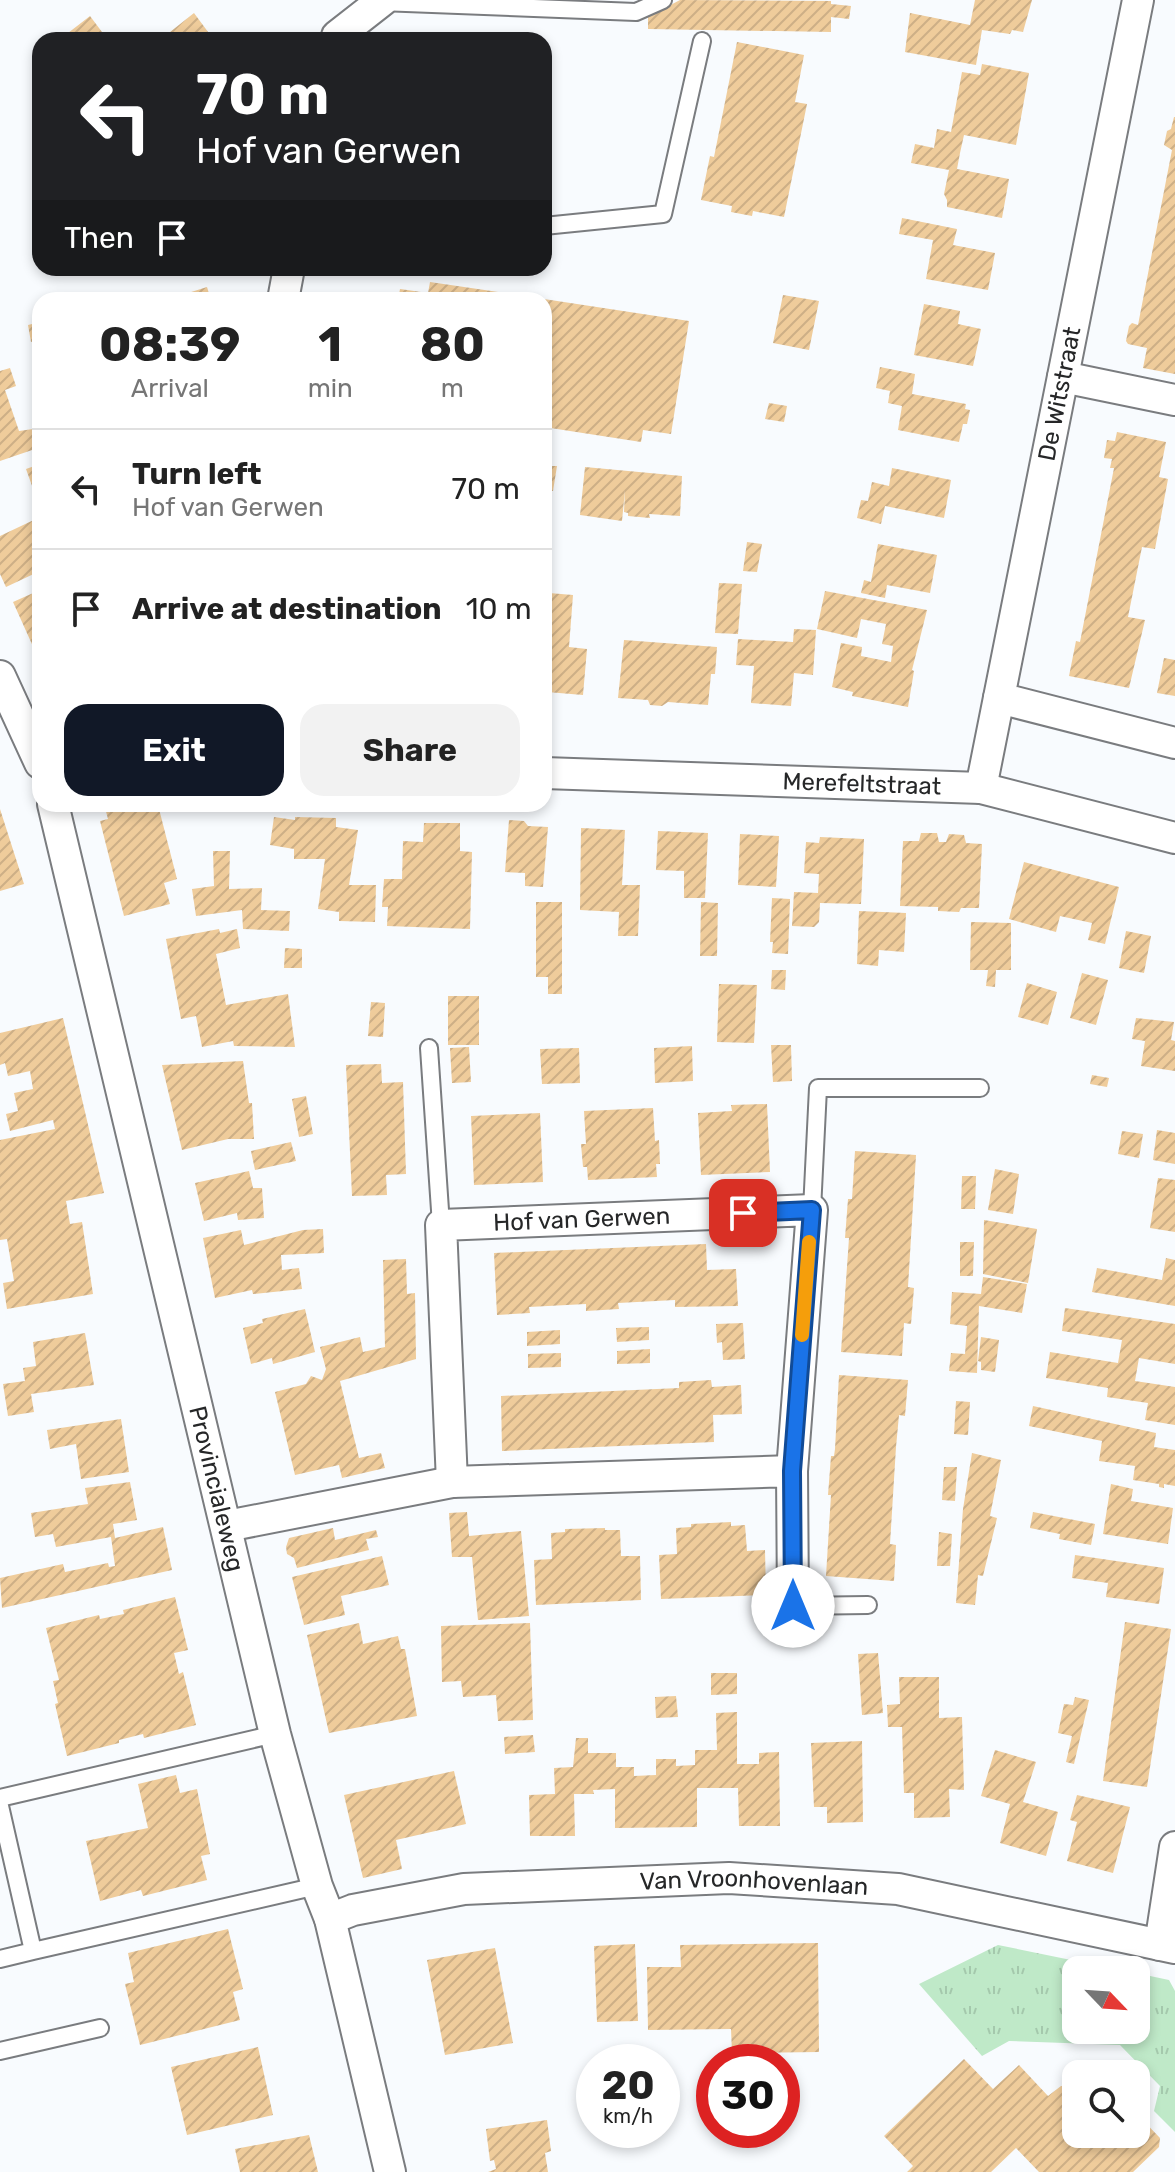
<!DOCTYPE html>
<html lang="en">
<head>
<meta charset="utf-8">
<style>
	:root { --surface:#fff; --page:#f2f2f2; --text:#222; --muted:#767676; --line:#e0e0e0; --accent:#111827 }
	body { margin:0; font-family:Rubik,sans-serif; background:var(--page); color:var(--text); height:100vh; display:flex; flex-direction:column; font-size:30px; white-space:nowrap }
	* { box-sizing:border-box; margin:0 }
	p { font-size:26px; color:var(--muted) }
	.icon { flex:none; width:44px; height:44px; fill:none; stroke:currentColor; stroke-width:2; stroke-linecap:round; stroke-linejoin:round }
	.map { position:relative; flex:1; overflow:hidden }
	.details { position:absolute; left:32px; top:292px; width:520px; height:520px; display:flex; flex-direction:column; background:var(--surface); border-radius:24px; box-shadow:0 4px 12px #0003 }
	.details>* { flex:none }
	.top-card { position:absolute; left:32px; top:32px; width:520px; height:244px; border-radius:24px; box-shadow:0 4px 12px #0003; background:#202124; color:#fff; overflow:hidden }
	.needle { width:52px; rotate:115deg }
	.fabs { position:absolute; left:1062px; top:1956px; display:grid; gap:16px }
	.fabs a { display:grid; place-items:center; width:88px; height:88px; border-radius:16px; background:var(--surface); box-shadow:0 4px 12px #0003; font-size:40px }
	.speed { position:absolute; left:576px; top:2044px; display:flex; gap:16px; font-size:40px; font-weight:700; text-align:center }
	.speed>* { display:grid; place-content:center; width:104px; height:104px; border-radius:50%; background:var(--surface); box-shadow:0 4px 12px #0003; line-height:1 }
	.speed small { font-size:20px; font-weight:400 }
	.speed .limit { border:12px solid #d22; background:#fff; color:#111 }
	.pin { position:absolute; display:grid; place-items:center; width:68px; height:68px; color:#fff; margin:-34px; border-radius:16px; box-shadow:0 4px 12px #0006 }
	.me { position:absolute; width:88px; margin:-44px; rotate:0deg; stroke-linejoin:round; filter:drop-shadow(0 0 6px #0008) }
	.turn { display:flex; align-items:center; gap:28px; height:168px; padding:0 32px; font-size:36px }
	.turn .icon { width:104px; height:104px; stroke-width:2.5 }
	.turn b { display:block; font-size:56px; line-height:68px }
	.then { display:flex; align-items:center; height:76px; padding:0 32px; background:#0003; gap:16px; font-size:30px }
	.eta { display:flex; justify-content:space-evenly; align-items:center; height:136px; text-align:center }
	.eta b { font-size:48px; font-weight:700; line-height:56px }
	.cta { display:flex; gap:16px; margin-top:auto; padding:16px 32px }
	.cta a { flex:1; height:92px; border-radius:24px; background:var(--accent); color:#fff; font-size:32px; font-weight:700; line-height:92px; text-align:center }
	.cta a+a { background:var(--page); color:var(--text) }
	ul { padding:0; list-style:none }
	li { display:flex; align-items:center; gap:24px; height:120px; padding:0 32px; border-top:2px solid var(--line) }
	li div { flex:1 }
	li b { display:block; font-size:30px }
	li em { font-style:normal }
	.map>svg:first-child { display:block }
	.park { fill:url(#park-tufts) }
	.building { fill:url(#building-hatch) }
	.lines { fill:none; stroke-linecap:round; stroke-linejoin:round }
	.service-casing { stroke:#7a7c7f; stroke-width:20 }
	.minor-casing { stroke:#7a7c7f; stroke-width:34 }
	.service { stroke:#fff; stroke-width:16 }
	.minor { stroke:#fff; stroke-width:30 }
	.route-casing { stroke:#114b97; stroke-width:20 }
	.route { stroke:#1a73e8; stroke-width:14 }
	.slow { stroke:#f59e0b; stroke-width:14 }
	.labels { text-anchor:middle; stroke-width:6; stroke-linejoin:round; paint-order:stroke }
	.street-label { font-size:24px; fill:#262728; stroke:#fff }
</style>
</head>
<body>
<div class="map">
<svg width="1175" height="2172" viewBox="0 0 1175 2172">
	<defs>
		<pattern id="park-tufts" width="24" height="20" patternUnits="userSpaceOnUse" patternTransform="scale(2)"><rect width="24" height="20" fill="#bfe9c8"/><path d="M3 7l-1-3M5 7V3M7 7l1-3M15 17l-1-3M17 17v-4M19 17l1-3" fill="none" stroke="#a4c8ac"/></pattern>
		<pattern id="building-hatch" width="6" height="6" patternUnits="userSpaceOnUse" patternTransform="scale(2)"><rect width="6" height="6" fill="#efcc9b"/><path d="M-1 1l2-2M0 6l6-6M5 7l2-2" fill="none" stroke="#cdaf86"/></pattern>
	</defs>
	<rect width="100%" height="100%" fill="#f8fbfe"/>
	<path class="park" d="M998 1945 1120 1970H1076V2030H1136V1973L1169 1980 1175 1991V2132L1154 2111 1160 2086 1120 2045 1009 2041 982 2056 919 1984Z"/>
	<path class="building" d="M680 0 831 1V4L851 6 849 19 831 17V32L648 29V17Z
		M975 0H1032L1023 32 1012 30 1010 34 982 30 976 65 905 52 910 13 970 25Z
		M194 13 214 40H168L165 36Z
		M90 16 108 40H59Z
		M737 42 804 55 795 102 807 104 784 217 753 211 752 216 731 212 732 206 701 200 710 156 714 157Z
		M982 64 1029 73 1016 145 964 135 960 153 957 169 1009 179 1002 218 947 207V200L944 194 949 170 911 163 915 144 934 148 937 129 951 132 962 72 980 75Z
		M1174 117H1175V374L1143 368 1147 348 1128 344 1126 341 1129 326 1132 323 1138 325 1172 150 1164 145 1167 131 1171 129Z
		M902 218 957 229 953 245 995 253 988 290 926 279 933 240 899 234Z
		M430 282 540 298 539 300H398L400 289 428 293Z
		M207 287 211 300H169V299Z
		M783 295 819 301 809 350 773 343Z
		M544 299 689 321 671 434 643 430 641 442 544 427Z
		M924 304 960 311 958 324 981 329 973 366 914 355Z
		M40 322V340L31 342 28 325Z
		M880 367 915 374 912 394 966 404 965 409 970 410 967 424H963L959 442 898 430 902 406 888 403 890 391 876 388Z
		M10 368 16 386 5 390 19 431 40 428V445L38 448 0 461V371Z
		M769 403 787 406 784 422 765 419Z
		M1117 432 1166 442 1159 477 1168 479 1155 549 1142 547 1128 617 1145 620 1129 688 1069 676 1076 641 1080 642 1114 468H1110L1112 459 1104 458 1107 440 1115 441Z
		M40 464V508L26 469Z
		M544 466H557L553 491H544Z
		M585 467 682 476 680 516 649 514 650 518 628 516V513L624 512 625 490 622 521 580 515Z
		M892 468 951 480 944 518 885 506 881 524 857 518 861 500 868 501 872 482 889 486Z
		M40 517V571L6 587 0 574V536Z
		M747 542 762 544 757 572 743 571Z
		M878 544 937 555 930 593 887 585 885 598 861 593 864 580 871 582Z
		M719 583 742 584 738 634 715 633Z
		M40 590V662L13 602Z
		M825 591 927 610 912 670 914 671 908 707 852 696 853 692 832 687 841 643 862 647 861 656 891 662 893 646 882 644 886 624 861 619 857 638 817 629Z
		M549 593 573 595 569 647 587 649 583 695 547 692 548 671H544V648Z
		M794 629 816 630 813 675 794 673 791 706 751 703 754 666 736 665 738 639 793 642Z
		M624 640 717 647 715 674H711L708 705 668 702 662 706 650 705 648 700 618 698Z
		M1164 658 1175 660V696L1157 693Z
		M104 804 158 805 177 879 164 883 170 904 124 916 100 821 108 819Z
		M0 809 24 884 0 891Z
		M274 817 295 820V817L336 818V827L358 830 349 885H376L375 922 339 921V912L318 909 325 859H294V849L270 845Z
		M509 820 524 821 528 826 548 827 543 887 525 886V873L505 872Z
		M424 823H460V851L472 852 470 929 387 926 388 907H382L384 879H402L403 841 423 842Z
		M581 828 625 830 622 885H640L638 936H618L619 912 580 910Z
		M658 831 708 833 705 898H684V871L656 870Z
		M921 833H937L939 842H946L949 834 964 835 966 843 982 844 979 908H961L959 912 938 911V907L900 906 903 841H919Z
		M740 834 779 836 776 887 738 885Z
		M820 837 864 839 861 904 820 903 819 922 814 927 792 926 794 892 818 893 819 874 804 873 806 842 819 843Z
		M213 851H230L229 889 262 888 261 910 290 911 289 931 243 929 242 910 196 916 192 889 214 886Z
		M1024 862 1119 887 1105 944 1088 940 1092 923 1060 916 1056 932 1009 919Z
		M772 898 790 899 788 954 772 953 773 942H770Z
		M536 902H562V994H548V977H536Z
		M701 902 718 903 717 956H700Z
		M859 911 906 913 904 952 879 950 878 966 857 964Z
		M971 922 1011 923V970H996L995 987 986 986 988 970H970Z
		M219 929 220 933 237 929 240 948 216 954 226 1005 288 994 295 1047 234 1046 233 1041 202 1047 196 1016 181 1019 166 939Z
		M1126 931 1151 936 1144 973 1119 968Z
		M285 948 302 949V968H284Z
		M772 970H786L785 990 771 989Z
		M1082 973 1108 980 1096 1025 1070 1018Z
		M1027 983 1057 992 1048 1025 1018 1017Z
		M719 984 757 985 754 1043 717 1042Z
		M448 996H479V1045H448Z
		M371 1002 385 1003 383 1037 368 1036Z
		M63 1018 104 1193 66 1201 70 1224 82 1222 93 1294 7 1309 3 1283 14 1281 7 1239 0 1240V1140L55 1129 53 1120 10 1131 6 1114 18 1111 14 1093 33 1089 30 1071 8 1076 5 1063 0 1065V1033Z
		M1136 1018 1174 1022 1171 1040 1175 1041V1071L1141 1066 1145 1041 1132 1039Z
		M771 1045H791L792 1081 773 1082Z
		M692 1046 693 1081 655 1083 654 1048Z
		M469 1047 471 1082 452 1083 450 1048Z
		M579 1048 580 1083 542 1084 540 1049Z
		M243 1061 249 1103H252L254 1139H228L182 1150 162 1065Z
		M381 1064 382 1083 403 1082 406 1174 386 1175 387 1195 352 1196 346 1065Z
		M1092 1075 1109 1078 1107 1087 1090 1084Z
		M306 1096 313 1134 299 1137 292 1099Z
		M767 1104 770 1172 701 1175 698 1113 732 1111 731 1105Z
		M653 1108 655 1141 659 1140 660 1164H656L657 1177 588 1180 587 1167H583L581 1144H586L584 1111Z
		M540 1113 543 1182 474 1185 471 1116Z
		M1157 1130 1175 1133V1164L1153 1160Z
		M1122 1131 1143 1134 1139 1158 1118 1154Z
		M291 1142 296 1161 255 1170 251 1151Z
		M855 1151 916 1155 908 1287 914 1288 911 1324 904 1323 902 1356 841 1352 849 1238H845L848 1199H852Z
		M995 1169 1019 1174 1013 1214 988 1210Z
		M249 1171 253 1188H262L264 1218 238 1220 237 1213 204 1221 195 1183Z
		M962 1176H976L975 1209H961Z
		M1158 1178 1175 1180V1232L1150 1228Z
		M984 1220 1037 1229 1028 1283 983 1274Z
		M323 1229 324 1253 281 1255 282 1270 299 1268 302 1289 253 1294 252 1290 215 1298 203 1238 241 1230 244 1245 303 1230Z
		M960 1242H974L973 1276H960Z
		M706 1244 707 1270 736 1269 738 1306 675 1307V1300L618 1303 619 1309 586 1311V1304L529 1307 530 1313 497 1315 494 1253Z
		M1166 1258 1175 1260V1306L1092 1292 1097 1268 1162 1280Z
		M406 1259 407 1294 415 1293 416 1359 340 1381 359 1458 381 1453 385 1468 342 1478 339 1465 295 1475 275 1392 306 1384 311 1376 322 1380 326 1369 320 1347 360 1337 363 1352 385 1347 383 1260Z
		M983 1277 1027 1284 1022 1313 979 1306 977 1373 949 1371 951 1353 965 1354 967 1326 950 1324 952 1292 981 1294Z
		M1065 1308 1175 1324V1364L1139 1358 1135 1381 1175 1387V1425L1145 1420 1148 1403 1107 1397 1108 1388 1046 1378 1050 1352 1118 1363 1122 1340 1062 1331Z
		M305 1309 315 1352 273 1364 272 1358 251 1364 243 1328 263 1323 262 1319Z
		M743 1323 745 1359 723 1360 722 1342 717 1343 716 1324Z
		M649 1327V1340L617 1342 616 1328Z
		M560 1330V1344L527 1346V1332Z
		M85 1333 94 1385 31 1394 34 1412 8 1416 3 1384 25 1381 23 1368 36 1366 33 1342Z
		M981 1337 999 1340 995 1372 981 1370V1362L978 1361Z
		M650 1349V1363L617 1364V1351Z
		M561 1353V1367L528 1368V1354Z
		M839 1375 908 1380 905 1416 899 1415 896 1447 890 1544 896 1545 894 1581 826 1576 831 1495H828L831 1456H834L835 1449Z
		M711 1380 712 1387 741 1385 742 1414 713 1415 714 1442 502 1451 501 1396 679 1388V1382Z
		M956 1401 970 1402 968 1435 954 1434Z
		M1033 1406 1156 1433 1154 1447 1175 1450V1486L1164 1484V1488L1159 1487V1484L1133 1480 1135 1466 1099 1461 1102 1441 1029 1426Z
		M121 1419 129 1472 81 1479 76 1444 50 1449 47 1430Z
		M972 1453 1001 1460 990 1516 997 1518 983 1576 978 1575 975 1605 956 1603 963 1509Z
		M944 1467H957L955 1501 942 1500Z
		M130 1482 137 1520 113 1524 115 1538 163 1527 172 1570 2 1608 0 1578 63 1564 65 1572 108 1563 109 1567 115 1566 111 1537 56 1547 53 1534 35 1537 31 1513 88 1504 85 1488Z
		M1111 1484 1133 1489 1131 1501 1173 1508 1168 1544 1103 1534Z
		M467 1512 469 1536 521 1531 529 1616 478 1620 472 1557H452L449 1513Z
		M1033 1512 1095 1524 1091 1545 1059 1539 1060 1534 1030 1528Z
		M731 1522V1526L745 1525 747 1551 765 1550 766 1595 661 1599 659 1555 677 1554 676 1528 691 1527V1524Z
		M333 1528 335 1540 376 1530 378 1537 366 1539 369 1550 297 1568 294 1558 287 1554 286 1547 289 1538Z
		M605 1528V1530H620L621 1556H640L641 1600 536 1605 534 1560 552 1559 551 1533 565 1532V1529Z
		M939 1532 952 1534 950 1566H937Z
		M1075 1555 1164 1568 1159 1604 1106 1597 1108 1583 1072 1578Z
		M382 1556 389 1585 341 1596 345 1615 304 1625 292 1577Z
		M175 1597 188 1650 174 1653 179 1674 183 1672 196 1725 144 1738 143 1734 119 1740V1743L67 1756 55 1704 58 1703 53 1681 59 1680 46 1628 99 1615 100 1619 124 1614 123 1610Z
		M1125 1622 1171 1629 1147 1787 1103 1781Z
		M359 1623 363 1644 398 1636 401 1649H405L417 1716 329 1733 307 1635Z
		M530 1623 533 1720 498 1721 496 1695 463 1697 461 1681 442 1682 441 1626Z
		M878 1653 883 1713 862 1715 858 1654Z
		M711 1673H737V1694L711 1695Z
		M899 1677H939V1718L962 1717 964 1790 949 1789 950 1817 914 1818V1793H904L902 1727H888L887 1705 900 1704Z
		M676 1696 678 1717 656 1718 655 1697Z
		M1075 1697 1089 1700 1074 1764 1066 1762 1072 1736 1058 1733 1064 1704 1073 1705Z
		M737 1712V1764H759V1753L779 1752 780 1826H739L738 1788H697V1827L615 1828V1789L593 1790 594 1794H574L575 1836H530L529 1795 555 1794 554 1768 573 1767 576 1738H588V1753H616V1767H634V1776L656 1775V1759H676V1766L695 1765V1750H717L716 1713Z
		M533 1735 535 1752 505 1754 504 1737Z
		M862 1741 863 1822 827 1823V1807H814L811 1743Z
		M995 1750 1036 1762 1023 1802 1058 1812 1046 1856 1000 1843 1010 1804 981 1796Z
		M454 1771 466 1824 396 1840 402 1869 363 1878 344 1795Z
		M176 1775 180 1793 197 1789 210 1854 201 1856 207 1880 143 1896 141 1890 100 1901 86 1841 148 1828 138 1784Z
		M1077 1795 1130 1807 1113 1873 1067 1861 1077 1822 1070 1820Z
		M228 1929 243 1989 233 1992 240 2020 140 2045 125 1984 134 1982 128 1953Z
		M818 1943 819 2052 732 2053 731 2029 648 2030 647 1967H681L680 1945Z
		M635 1944 638 2021 597 2022 594 1946Z
		M495 1948 513 2043 445 2055 427 1960Z
		M258 2047 273 2115 187 2135 171 2067Z
		M964 2059 993 2089 1019 2065 1048 2096 1061 2086H1072L1076 2082V2134H1136V2113L1160 2138 1159 2147 1133 2172H1039L1016 2148 991 2172H907L913 2166 884 2136Z
		M1099 2061H1109L1121 2074H1085Z
		M547 2120 551 2151 545 2153 548 2172H488L496 2169 494 2160 490 2161 486 2129Z
		M309 2135 318 2172H240L235 2149Z"/>
	<g class="lines">
		<g class="service-casing">
			<path id="service" d="M380 2 636 12 663 0
				M544 226 663 214 702 41
				M429 1048 441 1225
				M812 1210 818 1088H980
				M793 1606 868 1605
				M0 1798 275 1734
				M0 1806 33 1951 317 1886
				M0 1959 33 1951
				M0 2051 100 2028"/>
		</g>
		<g class="minor-casing">
			<g id="minor">
				<path d="M336 40 337 36 383 0"/>
				<path d="M283 300 289 268"/>
				<path d="M1063 377 1175 400"/>
				<path d="M0 676 40 763"/>
				<path d="M999 698 1175 743"/>
				<path id="s1" d="M544 773 981 788 1175 838"/>
				<path id="s2" d="M981 788 1138 0"/>
				<path id="s3" d="M53 804 275 1734 317 1886 330 1919 390 2172"/>
				<path id="s4" d="M452 1482 441 1225 812 1210 792 1471"/>
				<path d="M227 1526 452 1482 792 1471 793 1606"/>
				<path id="s5" d="M330 1919 353 1910 464 1889 729 1878 898 1889 1175 1948"/>
				<path d="M1160 1945 1175 1847"/>
			</g>
		</g>
		<use href="#service" class="service"/>
		<use href="#minor" class="minor"/>
	</g>
	<g class="lines">
		<g class="route-casing">
			<path id="route" d="M743 1213 812 1210 792 1471 793 1606"/>
		</g>
		<use href="#route" class="route"/>
		<path class="slow" d="M802 1335 809 1242"/>
	</g>
	<g class="labels">
		<g class="street-label">
			<text dy="8" stroke="none"><textPath href="#s2" startOffset="402">De Witstraat</textPath></text>
			<text dy="8" stroke="none"><textPath href="#s1" startOffset="318">Merefeltstraat</textPath></text>
			<text dy="8" stroke="none"><textPath href="#s4" startOffset="398">Hof van Gerwen</textPath></text>
			<text dy="8" stroke="none"><textPath href="#s3" startOffset="704">Provincialeweg</textPath></text>
			<text dy="8" stroke="none"><textPath href="#s5" startOffset="428">Van Vroonhovenlaan</textPath></text>
		</g>
	</g>
</svg>
<div class="fabs">
<a><svg class="needle" viewBox="-14 -14 28 28"><path d="M0-13l5 13h-10z" fill="#e53935"/><path d="M0 13l5-13h-10z" fill="#767676"/></svg></a>
<a><svg class="icon" aria-label="search" viewBox="0 0 24 24"><circle cx="10" cy="10" r="6"/><path d="M15 15l6 6"/></svg></a>
</div>
<div class="speed"><div>20<small>km/h</small></div><div class="limit">30</div></div>
<div class="pin" style="left:743px;top:1213px;background:#d93025"><svg class="icon" aria-label="arrive" viewBox="0 0 24 24"><path d="M6 21V4h12l-3 4 3 4H6"/></svg></div>
<svg class="me" style="left:793px;top:1606px" viewBox="-20 -20 40 40"><circle r="19" fill="#fff"/><path d="M0-13L10 11 0 6-10 11z" fill="#1a73e8"/></svg>
<div class="top-card">
<div class="turn"><svg class="icon" aria-label="left" viewBox="0 0 24 24"><path d="M17 20v-9H6M10 6l-5 5 5 5"/></svg><div><b>70 m</b>Hof van Gerwen</div></div>
<div class="then">Then<svg class="icon" aria-label="arrive" viewBox="0 0 24 24"><path d="M6 21V4h12l-3 4 3 4H6"/></svg></div>
</div>
<section class="details">
<div class="eta">
<div><b>08:39</b><p>Arrival</p></div>
<div><b>1</b><p>min</p></div>
<div><b>80</b><p>m</p></div>
</div>
<ul>
<li><svg class="icon" aria-label="left" viewBox="0 0 24 24"><path d="M17 20v-9H6M10 6l-5 5 5 5"/></svg><div><b>Turn left</b><p>Hof van Gerwen</p></div><em>70 m</em></li>
<li><svg class="icon" aria-label="arrive" viewBox="0 0 24 24"><path d="M6 21V4h12l-3 4 3 4H6"/></svg><div><b>Arrive at destination</b></div><em>10 m</em></li>
</ul>
<div class="cta"><a>Exit</a><a>Share</a></div>
</section>
</div>
</body>
</html>
